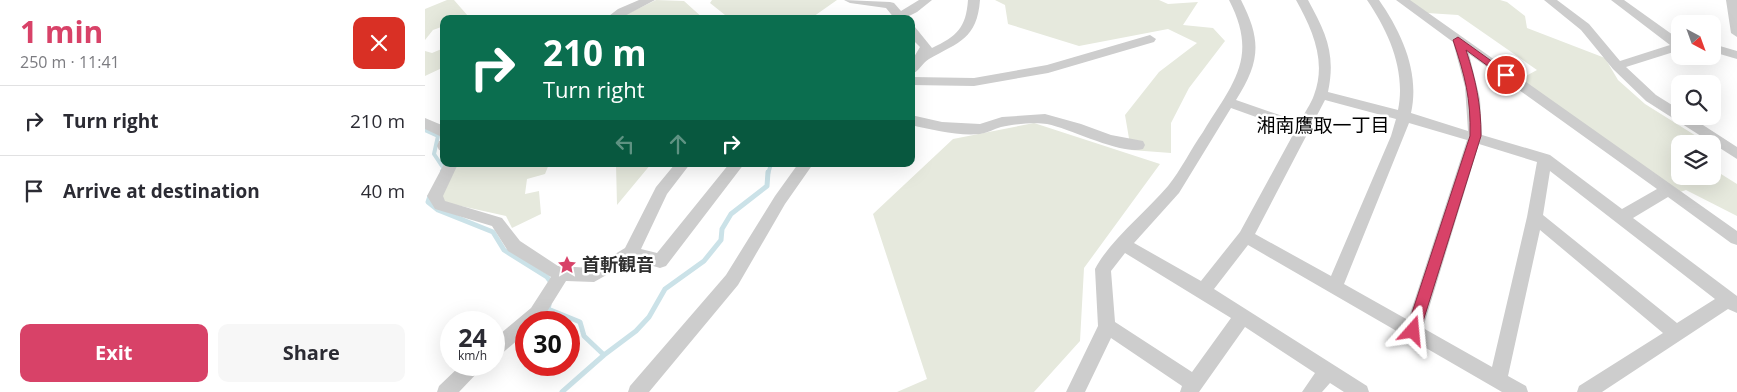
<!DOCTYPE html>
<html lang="en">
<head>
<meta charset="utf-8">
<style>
	:root { --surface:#fff; --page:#f7f7f7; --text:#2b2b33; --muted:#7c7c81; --line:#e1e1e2; --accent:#d84268 }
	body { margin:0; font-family:"Open Sans","Noto Sans JP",sans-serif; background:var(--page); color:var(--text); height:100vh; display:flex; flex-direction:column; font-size:19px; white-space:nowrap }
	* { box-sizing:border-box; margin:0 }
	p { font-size:16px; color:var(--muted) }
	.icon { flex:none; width:28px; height:28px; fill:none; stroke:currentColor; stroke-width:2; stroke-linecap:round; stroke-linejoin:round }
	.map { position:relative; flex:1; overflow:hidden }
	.drawer { display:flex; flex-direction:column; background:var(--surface); width:425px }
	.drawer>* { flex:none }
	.guide { position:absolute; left:15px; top:15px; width:475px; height:152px; border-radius:10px; box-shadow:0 5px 20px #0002; background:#0b6e4f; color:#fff; overflow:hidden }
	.needle { width:32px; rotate:139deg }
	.buttons { position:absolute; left:1246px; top:15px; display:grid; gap:10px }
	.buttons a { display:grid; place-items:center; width:50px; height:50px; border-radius:10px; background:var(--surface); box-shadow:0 5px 20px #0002; font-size:25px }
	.speed { position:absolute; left:15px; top:311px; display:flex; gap:10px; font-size:25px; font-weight:700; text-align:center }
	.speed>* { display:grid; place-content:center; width:65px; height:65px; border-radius:50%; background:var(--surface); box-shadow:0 5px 20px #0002; line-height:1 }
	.speed small { font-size:12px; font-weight:400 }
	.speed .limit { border:8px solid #d22; background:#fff; color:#111 }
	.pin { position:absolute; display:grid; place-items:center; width:42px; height:42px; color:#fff; margin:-21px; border:2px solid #fff; border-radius:50%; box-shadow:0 1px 5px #0007 }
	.me { position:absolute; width:55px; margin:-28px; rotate:18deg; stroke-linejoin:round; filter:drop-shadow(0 0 4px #0008) }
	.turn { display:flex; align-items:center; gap:18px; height:105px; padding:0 20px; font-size:22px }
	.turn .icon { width:65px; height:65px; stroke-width:2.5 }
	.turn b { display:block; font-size:35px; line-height:42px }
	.lanes { display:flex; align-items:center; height:48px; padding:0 20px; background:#0003; justify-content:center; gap:25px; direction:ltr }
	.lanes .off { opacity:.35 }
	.round { display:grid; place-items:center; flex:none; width:52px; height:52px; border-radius:10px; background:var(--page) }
	.overview { display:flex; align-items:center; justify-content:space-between; height:85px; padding:0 20px }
	h1 { font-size:30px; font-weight:700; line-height:38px; color:var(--accent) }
	.action { display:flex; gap:10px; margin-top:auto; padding:10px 20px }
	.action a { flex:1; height:58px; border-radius:10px; background:var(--accent); color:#fff; font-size:20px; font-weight:700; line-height:58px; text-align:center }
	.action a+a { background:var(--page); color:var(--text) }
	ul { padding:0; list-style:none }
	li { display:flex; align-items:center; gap:15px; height:70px; padding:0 20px; border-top:1px solid var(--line) }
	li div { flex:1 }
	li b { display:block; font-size:19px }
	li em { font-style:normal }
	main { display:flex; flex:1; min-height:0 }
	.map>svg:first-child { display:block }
	.green { fill:#e6e9dd }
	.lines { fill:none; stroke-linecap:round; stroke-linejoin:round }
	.stream-far1 { stroke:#cbe2e8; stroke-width:4 }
	.stream { stroke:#cbe2e8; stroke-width:5 }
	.minor { fill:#cdcdcd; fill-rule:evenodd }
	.route { fill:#d84268; stroke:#8c2b44 }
	.labels { text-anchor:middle; stroke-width:5; stroke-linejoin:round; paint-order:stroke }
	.poi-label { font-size:18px; font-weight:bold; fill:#303030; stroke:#fff; text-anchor:start }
	.neighbourhood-label { font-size:19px; fill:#000; stroke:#fff }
</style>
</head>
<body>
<main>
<section class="drawer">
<div class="overview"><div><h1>1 min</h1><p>250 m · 11:41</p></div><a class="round" style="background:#d93025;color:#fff"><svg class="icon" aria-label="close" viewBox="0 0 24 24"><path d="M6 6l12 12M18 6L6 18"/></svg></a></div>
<ul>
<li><svg class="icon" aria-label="right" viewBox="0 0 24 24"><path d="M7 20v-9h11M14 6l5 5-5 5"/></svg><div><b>Turn right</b></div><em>210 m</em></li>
<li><svg class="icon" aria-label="arrive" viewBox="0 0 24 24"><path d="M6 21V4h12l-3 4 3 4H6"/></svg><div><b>Arrive at destination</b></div><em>40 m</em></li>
</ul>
<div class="action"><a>Exit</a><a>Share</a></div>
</section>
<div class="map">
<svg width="1312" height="392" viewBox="0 0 1312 392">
	<rect width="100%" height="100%" fill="#fff"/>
	<path class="green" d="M22 0H29L43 16 36 19H19V26L8 30 0 40V9Z
		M231 0 259 1 279 19H192Z
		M287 0H412L385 19H305L285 3Z
		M570 0H734L743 4 773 2 758 25 788 28 800 41 764 88 746 123V153L706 150 700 115 734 72 772 43 743 29 654 46 583 24 580 5Z
		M984 0H1075L1082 2 1100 16 1102 28 1180 58 1193 80 1220 104 1284 144H1255V176H1288V169L1312 184V216L1261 190 1255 192 1095 79 1112 70 1033 15 1002 13Z
		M19 48V67L0 76V51L7 53Z
		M609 123 735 164 659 268 655 341 609 392H472L502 379 448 214 528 139Z
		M30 164H124L120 174 102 179 100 194 114 191 116 214 87 228 81 216 18 202 16 191Z
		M191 164H226L192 205Z"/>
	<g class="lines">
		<path class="stream-far1" d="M0 130 13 136 9 154 19 169 17 171
			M343 174 346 164"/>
		<path class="stream" d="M5 196 3 202 13 210 68 232 79 250 122 277 128 285
			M124 305 123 309 155 322 159 336 179 355
			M137 392 179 355 211 331 224 317 240 289 279 261 296 240 297 229 306 214 342 186 343 172"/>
		<path class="minor" d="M214 0H230L194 19H180L193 9Z
			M419 0 465 2 469 3 476 11 494 0H507L492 12 482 17 483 19H470L461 8 425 3Z
			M543 0H555C552 39 534 42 504 59 497 63 494 72 486 74V62L495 47 486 38V26L490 27 507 48C532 36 541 28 543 0Z
			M804 0H816C837 41 835 62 811 100L875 122C879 113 886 104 889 95 902 61 887 29 871 0H883C901 33 911 54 903 92L973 110C981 71 964 32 942 0H954C977 33 995 73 986 113L1043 131 1040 87 1028 42 971 0H985L1312 231V245L1306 243 1243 197 1208 218 1312 296V313L1303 309 1177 392H1152L1154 386 1238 333 1115 230 1083 376 1101 386 1103 392H1077L823 245 789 289 942 386 944 392H919L905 383 897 392H877L890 373 820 327 774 392H755L757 386 686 338 660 392H641L673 326 670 269C685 240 721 212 743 186 756 170 766 149 778 132 808 83 834 58 804 0ZM1044 54 1232 189 1197 209 1125 155 1057 135 1055 99ZM900 100 971 119 966 136 906 276 830 234ZM806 108 870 131 815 232 776 281 709 243 754 193ZM984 123 1042 140 983 320 919 284ZM1054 144 1112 162 1102 217 1067 367 998 328ZM1125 171 1290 299 1252 323 1118 215ZM700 253 806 318 767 372 690 322 686 271Z
			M1119 0H1132L1164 24 1195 61 1245 45 1186 0H1199L1255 40V50L1201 67 1231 95 1255 110V116H1264L1312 147V159L1221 101 1188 69 1156 30Z
			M1301 0H1312V37L1306 33Z
			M725 35 731 39 729 42 623 73 549 86 486 85V77L549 78 622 65Z
			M1288 44 1312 51V59L1288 52Z
			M620 114 656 124 686 135 718 141 720 145 718 149C695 155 647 129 622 124 610 122 589 124 576 127 569 129 562 133 555 134 532 136 508 130 486 125V115L517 122 555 124 577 117Z
			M0 118 19 126V138L0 129Z
			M19 140V151L14 150 12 146 14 141Z
			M19 164H33L18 196 20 201 77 218 95 241 133 266 167 268 200 248 231 187 250 164H265L242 194 216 249 232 253 304 164H319L241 266 235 268 208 260 169 282 141 281 118 318 113 322H101V333L75 355 69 357V339L106 308 126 277 83 251 67 226 10 209 2 196Z
			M373 164H388L360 204 313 285 224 392H203L205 386 301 275 350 196Z
			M36 365H57L54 371 34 392H12L14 386Z"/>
	</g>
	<path class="route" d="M1033 37 1086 75 1085 77H1078L1041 50C1051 81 1056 104 1056 136L995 331 993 335 988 337 983 335 981 331 1045 136C1046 98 1040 76 1028 40Z"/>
	<defs>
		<g id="sight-bare" transform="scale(1.5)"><path d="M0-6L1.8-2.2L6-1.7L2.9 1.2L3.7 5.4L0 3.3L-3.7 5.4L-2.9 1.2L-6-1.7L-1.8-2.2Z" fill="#d84268" stroke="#fff" stroke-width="2.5" paint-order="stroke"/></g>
	</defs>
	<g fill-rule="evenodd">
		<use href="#sight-bare" x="142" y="265"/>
	</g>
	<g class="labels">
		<g class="poi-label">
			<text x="157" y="271">首斬観音</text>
		</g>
		<g class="neighbourhood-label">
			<text x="898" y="132">湘南鷹取一丁目</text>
		</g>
	</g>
</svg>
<div class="buttons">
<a><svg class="needle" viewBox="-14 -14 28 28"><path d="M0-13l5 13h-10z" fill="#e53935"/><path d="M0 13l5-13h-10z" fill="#7c7c81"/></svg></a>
<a><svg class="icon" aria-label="search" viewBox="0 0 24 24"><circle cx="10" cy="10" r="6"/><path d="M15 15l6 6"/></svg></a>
<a><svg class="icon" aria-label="layers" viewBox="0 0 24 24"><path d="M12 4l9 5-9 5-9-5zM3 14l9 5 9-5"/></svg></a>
</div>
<div class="speed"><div>24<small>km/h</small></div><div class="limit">30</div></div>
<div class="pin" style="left:1081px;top:75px;background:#d93025"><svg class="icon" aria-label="arrive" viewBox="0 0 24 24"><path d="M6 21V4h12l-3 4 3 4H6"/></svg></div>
<svg class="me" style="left:988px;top:331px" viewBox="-20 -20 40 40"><path d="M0-17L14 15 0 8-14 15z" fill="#d84268" stroke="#fff" stroke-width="4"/></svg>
<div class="guide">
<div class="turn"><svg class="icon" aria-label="right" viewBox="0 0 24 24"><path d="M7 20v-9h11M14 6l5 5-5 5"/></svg><div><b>210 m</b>Turn right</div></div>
<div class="lanes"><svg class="icon off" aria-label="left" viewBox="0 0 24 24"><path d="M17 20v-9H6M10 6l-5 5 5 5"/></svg><svg class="icon off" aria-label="ahead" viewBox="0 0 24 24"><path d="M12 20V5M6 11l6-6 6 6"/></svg><svg class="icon" aria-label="right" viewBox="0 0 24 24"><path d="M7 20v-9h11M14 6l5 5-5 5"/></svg></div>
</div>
</div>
</main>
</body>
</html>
